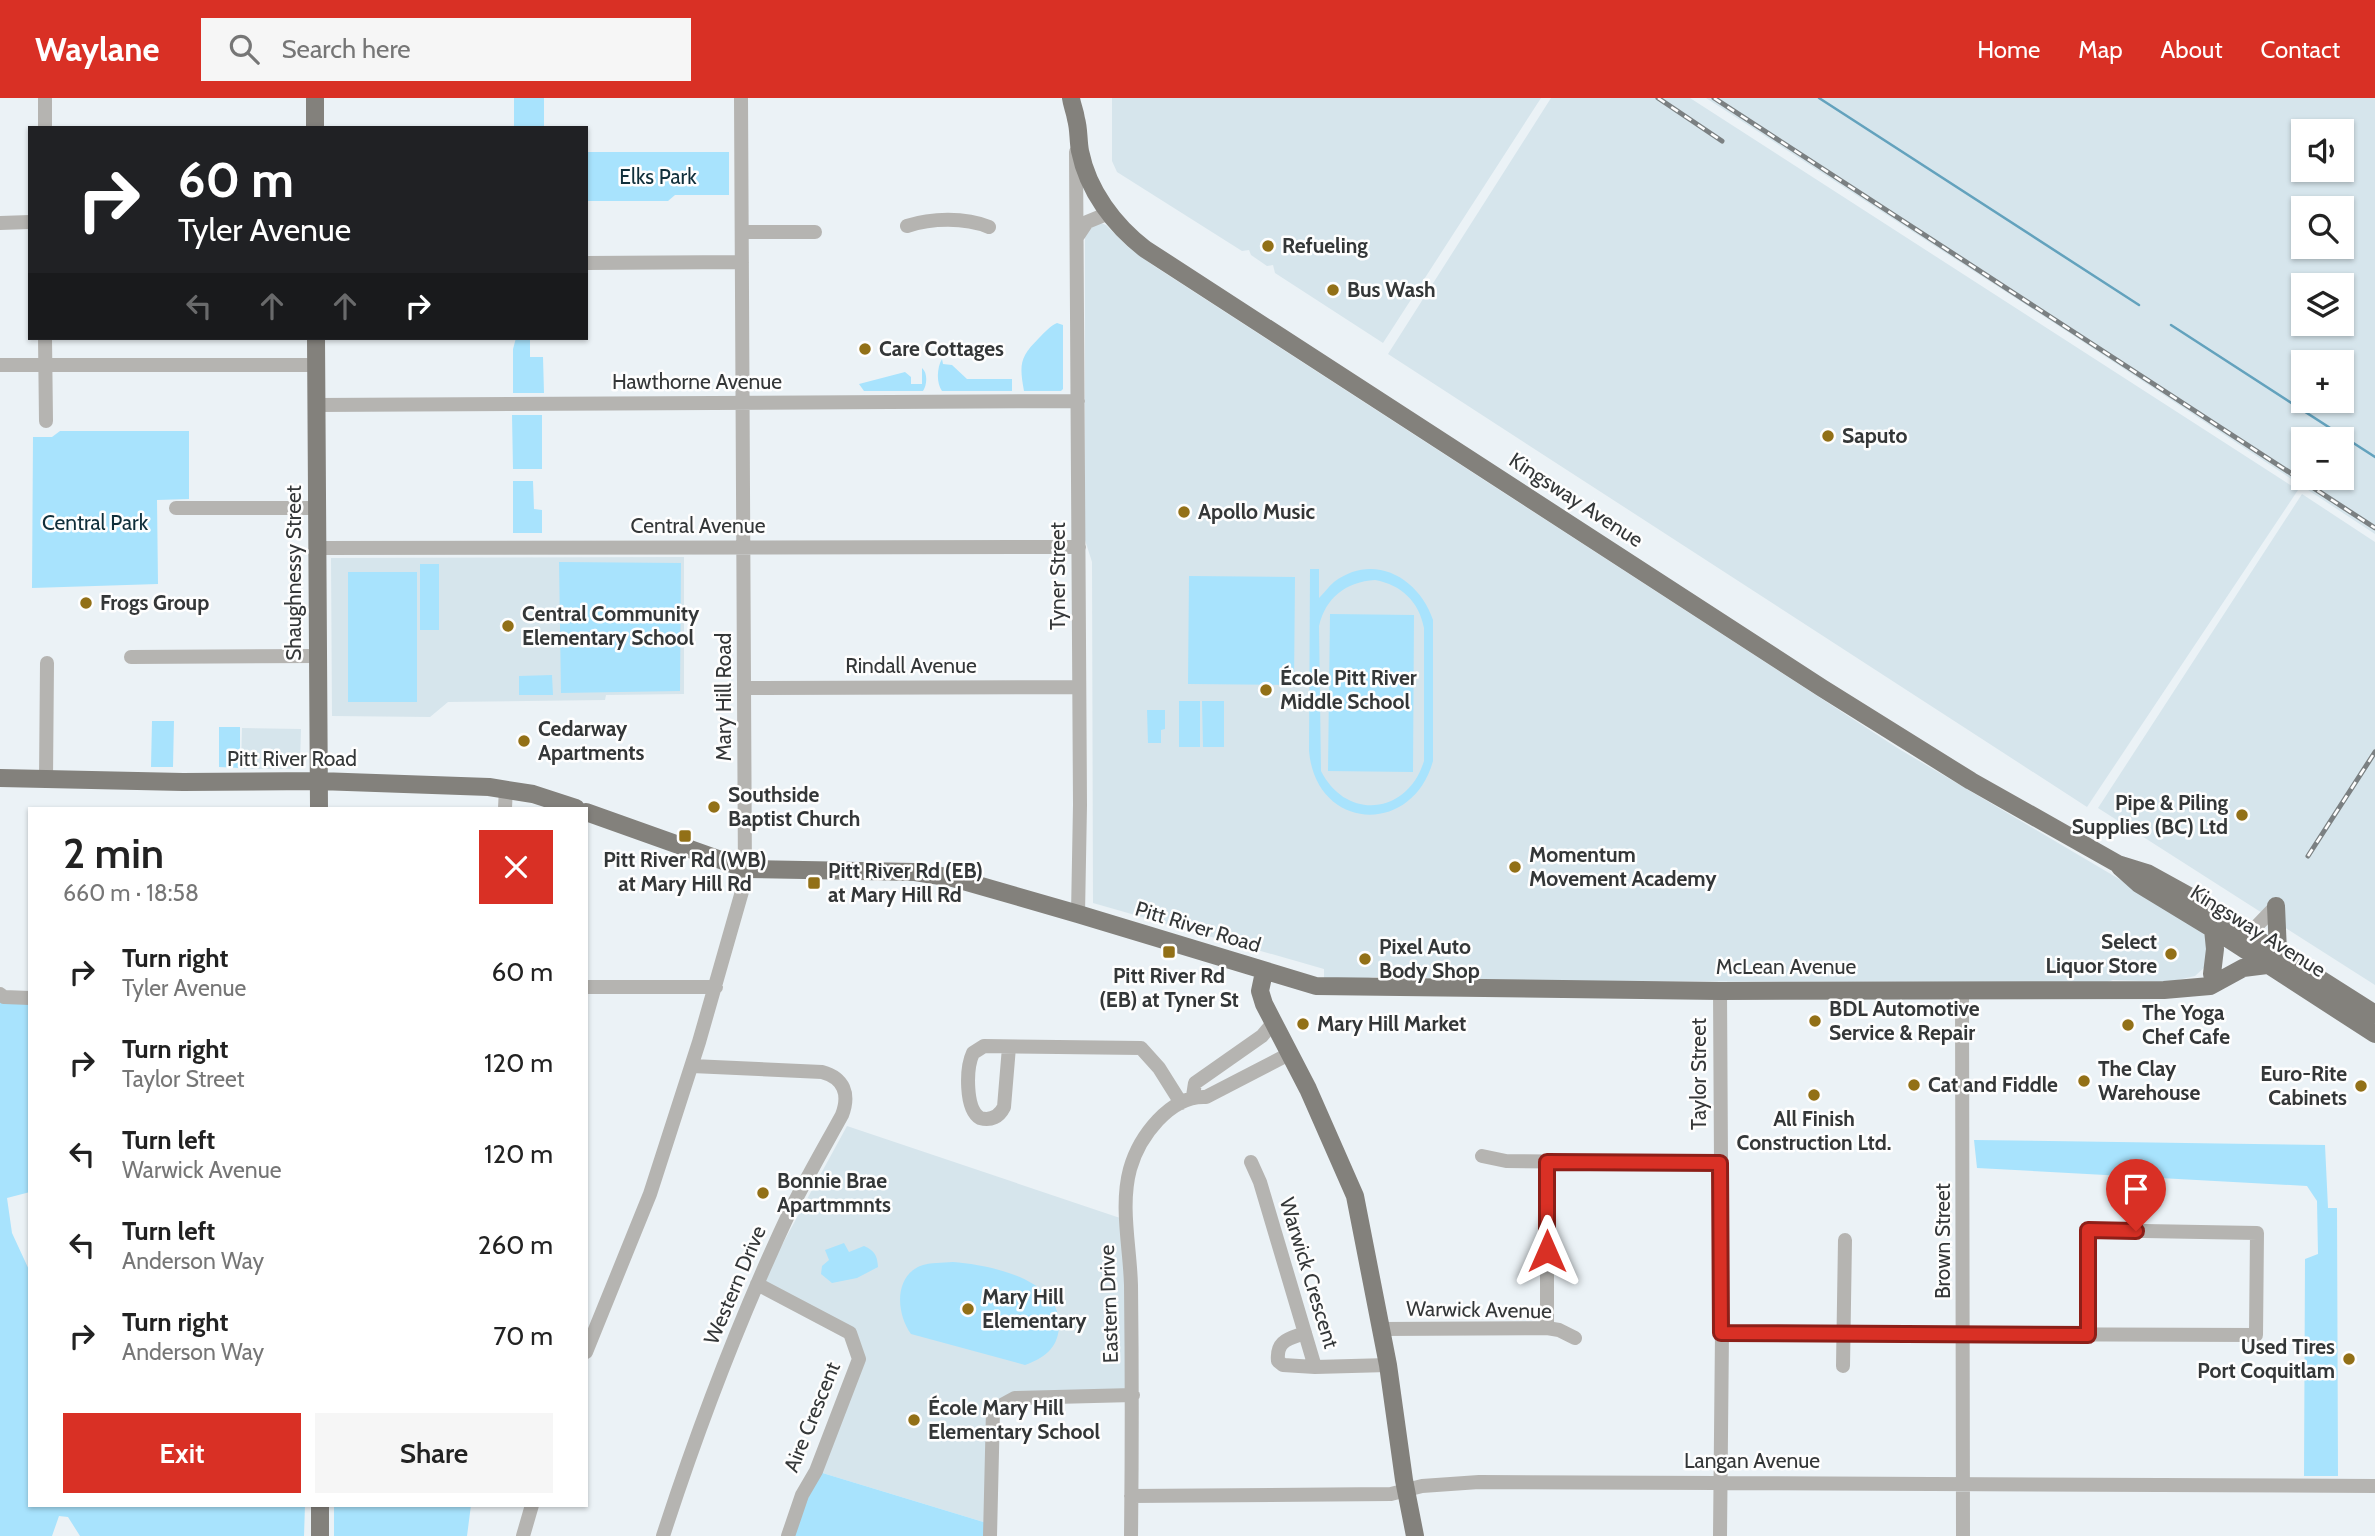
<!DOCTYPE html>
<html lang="en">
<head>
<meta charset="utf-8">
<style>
	:root { --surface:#fff; --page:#f6f6f6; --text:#222; --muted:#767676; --accent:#d93025 }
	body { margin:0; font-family:Cabin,sans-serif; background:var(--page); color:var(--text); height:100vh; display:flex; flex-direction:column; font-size:26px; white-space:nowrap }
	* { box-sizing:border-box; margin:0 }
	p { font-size:23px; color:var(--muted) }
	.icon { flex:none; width:38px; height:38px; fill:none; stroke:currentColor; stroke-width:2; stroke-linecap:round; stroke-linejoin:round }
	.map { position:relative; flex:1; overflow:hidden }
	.drawer { position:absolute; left:28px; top:709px; width:560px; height:700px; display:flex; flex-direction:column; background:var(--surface); border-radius:0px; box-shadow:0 2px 5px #0004 }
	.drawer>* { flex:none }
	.top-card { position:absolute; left:28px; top:28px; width:560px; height:214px; border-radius:0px; box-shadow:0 2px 5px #0004; background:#202124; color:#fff; overflow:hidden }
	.buttons { position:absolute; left:2291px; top:21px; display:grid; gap:14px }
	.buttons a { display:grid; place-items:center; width:63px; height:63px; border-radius:0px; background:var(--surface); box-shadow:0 2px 5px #0004; font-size:35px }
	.pin { position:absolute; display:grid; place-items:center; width:60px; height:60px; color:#fff; margin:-72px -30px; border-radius:50% 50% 50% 0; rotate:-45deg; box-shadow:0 0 7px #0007 }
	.pin .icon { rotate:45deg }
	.me { position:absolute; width:77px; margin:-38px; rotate:0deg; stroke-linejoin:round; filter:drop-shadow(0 0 5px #0008) }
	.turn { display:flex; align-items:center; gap:24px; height:147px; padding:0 35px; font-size:32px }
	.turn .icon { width:91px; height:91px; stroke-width:2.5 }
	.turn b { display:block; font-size:49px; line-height:60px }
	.lanes { display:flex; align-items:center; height:66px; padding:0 35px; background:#0003; justify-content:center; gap:35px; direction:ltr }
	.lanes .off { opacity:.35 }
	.round { display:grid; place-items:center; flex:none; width:74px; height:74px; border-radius:0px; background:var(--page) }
	.head { display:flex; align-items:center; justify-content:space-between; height:119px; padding:0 35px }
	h1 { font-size:42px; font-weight:600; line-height:52px }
	.action { display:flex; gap:14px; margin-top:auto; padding:14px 35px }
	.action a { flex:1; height:80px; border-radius:0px; background:var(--accent); color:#fff; font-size:28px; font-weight:600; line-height:80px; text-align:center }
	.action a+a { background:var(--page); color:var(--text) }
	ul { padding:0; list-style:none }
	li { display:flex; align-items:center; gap:21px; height:91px; padding:0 35px }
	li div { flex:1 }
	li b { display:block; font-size:26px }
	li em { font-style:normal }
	header { display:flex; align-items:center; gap:42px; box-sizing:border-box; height:98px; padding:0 35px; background:var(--accent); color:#fff }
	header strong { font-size:33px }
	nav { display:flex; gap:38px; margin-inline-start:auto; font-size:24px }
	.search { width:490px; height:63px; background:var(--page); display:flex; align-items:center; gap:18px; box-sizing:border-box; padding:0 24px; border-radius:0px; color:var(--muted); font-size:26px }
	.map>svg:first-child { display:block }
	.built { fill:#d6e5ec; fill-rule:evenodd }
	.green { fill:#a8e3fd; fill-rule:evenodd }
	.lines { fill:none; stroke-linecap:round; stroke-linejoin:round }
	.stream { stroke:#63a2bd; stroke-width:2.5 }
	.minor { stroke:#b5b4b1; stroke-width:14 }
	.major { stroke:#83817c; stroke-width:18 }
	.rail-casing { stroke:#7b8082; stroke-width:5 }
	.rail { stroke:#fefefe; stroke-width:2.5; stroke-dasharray:8; stroke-linecap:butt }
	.route-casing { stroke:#8d1f18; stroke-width:18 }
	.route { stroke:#d93025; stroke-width:12 }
	.poi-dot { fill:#927017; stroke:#fefefe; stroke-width:2.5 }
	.labels { text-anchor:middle; stroke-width:5; stroke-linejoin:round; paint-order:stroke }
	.park-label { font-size:21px; fill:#102f3b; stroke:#fefefe }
	.poi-label { font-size:21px; font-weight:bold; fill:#343738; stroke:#fefefe; text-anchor:start }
	.street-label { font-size:21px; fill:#343738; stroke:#fefefe }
</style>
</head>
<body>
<header>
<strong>Waylane</strong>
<div class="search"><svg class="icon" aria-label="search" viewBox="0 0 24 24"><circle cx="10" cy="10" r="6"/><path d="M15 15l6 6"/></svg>Search here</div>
<nav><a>Home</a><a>Map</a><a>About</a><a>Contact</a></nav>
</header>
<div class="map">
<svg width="2375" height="1438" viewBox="0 0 2375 1438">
	<rect width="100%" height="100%" fill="#ebf2f6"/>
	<path class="built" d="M1112 0H1541L1383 245 1275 175 1273 167 1267 168 1251 157 1249 152 1242 153 1117 74 1112 63Z
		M1551 0H1690L2298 392 2087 709 1388 256Z
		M1706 0H2375V436L2071 236ZM2342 33V72H2303V33ZM2342 110V149H2303V110ZM2342 187V226H2303V187ZM2342 264V303H2303V264ZM2342 341V380H2303V341Z
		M1098 124 1106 127 1128 149 1154 168 1899 651 2192 824 2207 839V867L2195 878 2169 884 2113 882 2107 884 1443 883 1437 880 1372 879 1359 883 1324 880V871L1093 805 1092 464 1085 442V137L1086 132Z
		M2302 396 2375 444V887L2098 710Z
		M684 459V596L606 597 605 602 448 604 430 619 332 618 331 460Z
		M242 630 301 631 300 665 290 671H241Z
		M847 1028 1126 1122 1133 1297 1015 1300 993 1312 990 1426 816 1373 859 1261 850 1235 760 1187Z"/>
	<path class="green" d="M514 0H544V30H514Z
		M586 54H729V97H675L668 103H586Z
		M1057 225 1063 227V291L1061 293H1024C1019 266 1020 259 1039 240 1045 234 1050 228 1057 225Z
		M516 240H530V259H543L544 295H513V251Z
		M942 261 943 266 952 267 967 281H1012V293H942C936 285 937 269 942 261Z
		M922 270C928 275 927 287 923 293H864L859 286 905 274 911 279V286H922Z
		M512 317H542V371H513Z
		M60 333H189V401L157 402 158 486 32 490 33 339H52Z
		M513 383H533L534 411 542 412V435H513Z
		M559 464 681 465 680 593 561 595Z
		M420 466H439V532H420Z
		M1310 471H1319V500C1324 495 1329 488 1334 484 1374 454 1419 480 1433 522V663C1412 739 1316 733 1309 653ZM1375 482C1402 487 1419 504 1424 530V663C1408 716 1347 724 1321 673L1319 528C1326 499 1346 484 1375 482Z
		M348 474H417V604H348Z
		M1189 478 1295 479 1294 587 1188 586Z
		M1330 516 1414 517 1413 674 1328 673Z
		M552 577 553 597H519V578Z
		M1179 603H1200V649H1179Z
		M1202 603H1224V649H1203Z
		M1147 612H1165V631L1161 632V645H1148Z
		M152 623H174L173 669H151Z
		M219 629H240V670L219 669Z
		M0 904H30V1094L7 1100 12 1135 30 1174V1407H305L304 1438H80L68 1419 59 1418 52 1438H0Z
		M1974 1042 2325 1047 2328 1110H2337L2338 1378H2304L2305 1161 2318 1156 2317 1103 2307 1088 1977 1070Z
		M844 1145 849 1154 864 1148C875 1153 877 1157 878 1169L857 1180 832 1185 821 1176 822 1168 829 1162 825 1152Z
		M953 1164C990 1167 1063 1181 1059 1230 1057 1251 1044 1260 1025 1267L911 1236C897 1217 893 1180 920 1168 931 1164 942 1165 953 1164Z
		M816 1373 990 1426V1438H792Z
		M334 1407H471L467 1438H334Z"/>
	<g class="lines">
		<path class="stream" d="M1819 0 2139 207
			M2171 227 2375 359"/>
		<path class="minor" d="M45 30V0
			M1076 54 1080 707 1078 816
			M0 125 30 124
			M907 128C931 120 965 119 989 129
			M742 134H815
			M1077 139 1087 124 1109 115
			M586 165 742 164
			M45 240 46 323
			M0 267H316
			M316 307 1078 303
			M176 410H317
			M317 450 1079 449
			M131 559 318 558
			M745 590 1078 589
			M46 681 47 565
			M505 710 506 690
			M2250 835 2276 808
			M586 889H716
			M1962 891 1963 1438
			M1720 893 1722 1235 1720 1438
			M0 896 4 899 30 900
			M1009 949 1004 1009C999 1019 991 1023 980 1020 965 1011 966 970 973 955L984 948 1141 950 1159 970 1181 1005
			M1193 998 1195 985 1262 938 1273 925
			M1482 1058 1506 1063 1720 1065
			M1251 1064 1260 1084 1315 1269 1388 1267
			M757 1186 850 1235 859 1261 816 1373 802 1397 788 1438
			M1547 1230V1064
			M1381 1231 1547 1230 1559 1232 1575 1240
			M1305 1235C1289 1241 1276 1242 1278 1263L1283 1267 1315 1269
			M1722 1235 2256 1237 2257 1135 2088 1132V1237
			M586 1254 650 1096 699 944 745 783 741 0
			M1843 1268 1845 1142
			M1131 1398 1391 1396 1422 1388 1479 1384 2375 1388
			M523 1438 532 1407
			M663 1438C699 1327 741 1217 791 1111 807 1079 825 1048 842 1017 850 996 844 980 822 974L692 968
			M990 1438 993 1312 1015 1300 1133 1297
			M1131 1438C1132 1354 1132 1271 1131 1187 1130 1149 1120 1108 1130 1071 1139 1039 1170 997 1206 999L1289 956"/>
		<path class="major" d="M315 0V30
			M1071 0C1072 8 1075 13 1076 21 1079 31 1078 42 1080 53 1088 93 1114 127 1145 151L1822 590 1971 683 2118 766 2147 775 2196 802 2375 916
			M316 240 319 710
			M0 680 183 684 319 683 489 689 533 696 576 710
			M586 714 746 771 915 774 953 780 1078 816 1316 888 1720 893 2164 892 2210 888 2243 870 2267 867
			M2120 769 2139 786 2213 831 2375 936
			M2276 808 2278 854
			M1264 874 1260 893 1264 906 1308 991 1355 1098 1388 1267 1404 1382 1415 1438
			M2212 876 2215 851 2213 831
			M320 1438V1407"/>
		<g class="rail-casing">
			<path id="rail" d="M1658 0 1722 43
				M1714 0 2375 430
				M2308 758 2375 654"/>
		</g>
		<use href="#rail" class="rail"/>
	</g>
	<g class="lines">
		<g class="route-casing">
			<path id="route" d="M1547 1153V1064L1720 1065 1721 1235 2088 1237V1132L2136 1133"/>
		</g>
		<use href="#route" class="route"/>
	</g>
	<g class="poi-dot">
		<circle cx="1268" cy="148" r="7"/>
		<circle cx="1333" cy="192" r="7"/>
		<circle cx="865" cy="251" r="7"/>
		<circle cx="1828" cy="338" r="7"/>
		<circle cx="1184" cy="414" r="7"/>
		<circle cx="86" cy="505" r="7"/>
		<circle cx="508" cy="528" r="7"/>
		<circle cx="1266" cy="592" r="7"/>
		<circle cx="524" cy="643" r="7"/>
		<circle cx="714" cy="709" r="7"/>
		<circle cx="2242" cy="717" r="7"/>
		<rect x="678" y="731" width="14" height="14" rx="3.5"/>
		<circle cx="1515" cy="769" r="7"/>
		<rect x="807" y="778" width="14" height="14" rx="3.5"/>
		<rect x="1162" y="847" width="14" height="14" rx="3.5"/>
		<circle cx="2171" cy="856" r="7"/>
		<circle cx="1365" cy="861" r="7"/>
		<circle cx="1815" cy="923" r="7"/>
		<circle cx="1303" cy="926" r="7"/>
		<circle cx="2128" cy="927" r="7"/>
		<circle cx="2084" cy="983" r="7"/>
		<circle cx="1914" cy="987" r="7"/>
		<circle cx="2361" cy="988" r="7"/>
		<circle cx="1814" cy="997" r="7"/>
		<circle cx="763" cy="1095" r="7"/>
		<circle cx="968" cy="1211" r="7"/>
		<circle cx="2349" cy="1261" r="7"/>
		<circle cx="914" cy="1322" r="7"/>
	</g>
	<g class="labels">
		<g class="park-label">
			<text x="658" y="86">Elks Park</text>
			<text x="95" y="432">Central Park</text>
		</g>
		<g class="poi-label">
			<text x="1282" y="155">Refueling</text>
			<text x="1347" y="199">Bus Wash</text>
			<text x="879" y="258">Care Cottages</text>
			<text x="1842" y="345">Saputo</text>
			<text x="1198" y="421">Apollo Music</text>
			<text x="100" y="512">Frogs Group</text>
			<text x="522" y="523">Central Community<tspan x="522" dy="24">Elementary School</tspan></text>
			<text x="1280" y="587">École Pitt River<tspan x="1280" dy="24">Middle School</tspan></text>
			<text x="538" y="638">Cedarway<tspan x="538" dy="24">Apartments</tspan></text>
			<text x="728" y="704">Southside<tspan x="728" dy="24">Baptist Church</tspan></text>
			<text x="2228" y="712" text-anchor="end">Pipe &amp; Piling<tspan x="2228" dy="24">Supplies (BC) Ltd</tspan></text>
			<text x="1529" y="764">Momentum<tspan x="1529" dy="24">Movement Academy</tspan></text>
			<text x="685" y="769" text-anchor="middle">Pitt River Rd (WB)<tspan x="685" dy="24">at Mary Hill Rd</tspan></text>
			<text x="828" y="780">Pitt River Rd (EB)<tspan x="828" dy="24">at Mary Hill Rd</tspan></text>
			<text x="2157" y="851" text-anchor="end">Select<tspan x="2157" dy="24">Liquor Store</tspan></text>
			<text x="1379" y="856">Pixel Auto<tspan x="1379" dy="24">Body Shop</tspan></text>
			<text x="1169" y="885" text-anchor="middle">Pitt River Rd<tspan x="1169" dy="24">(EB) at Tyner St</tspan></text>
			<text x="1829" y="918">BDL Automotive<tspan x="1829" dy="24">Service &amp; Repair</tspan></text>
			<text x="2142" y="922">The Yoga<tspan x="2142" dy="24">Chef Cafe</tspan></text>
			<text x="1317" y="933">Mary Hill Market</text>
			<text x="2098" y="978">The Clay<tspan x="2098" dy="24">Warehouse</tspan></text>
			<text x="2347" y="983" text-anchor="end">Euro-Rite<tspan x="2347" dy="24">Cabinets</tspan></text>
			<text x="1928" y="994">Cat and Fiddle</text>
			<text x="1814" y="1028" text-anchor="middle">All Finish<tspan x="1814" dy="24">Construction Ltd.</tspan></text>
			<text x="777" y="1090">Bonnie Brae<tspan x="777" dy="24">Apartmmnts</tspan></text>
			<text x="982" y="1206">Mary Hill<tspan x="982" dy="24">Elementary</tspan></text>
			<text x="2335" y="1256" text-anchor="end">Used Tires<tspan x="2335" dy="24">Port Coquitlam</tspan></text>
			<text x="928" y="1317">École Mary Hill<tspan x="928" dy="24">Elementary School</tspan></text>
		</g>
		<g class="street-label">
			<text x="697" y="291">Hawthorne Avenue</text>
			<text transform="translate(1576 402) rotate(33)" y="7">Kingsway Avenue</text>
			<text x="698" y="435">Central Avenue</text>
			<text transform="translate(294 475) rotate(-90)" y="7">Shaughnessy Street</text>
			<text transform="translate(1058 478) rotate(-90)" y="7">Tyner Street</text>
			<text x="911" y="575">Rindall Avenue</text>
			<text transform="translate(724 599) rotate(-90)" y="7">Mary Hill Road</text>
			<text x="292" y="668">Pitt River Road</text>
			<text transform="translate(1198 829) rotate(17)" y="7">Pitt River Road</text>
			<text transform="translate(2258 833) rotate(32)" y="7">Kingsway Avenue</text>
			<text x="1786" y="876">McLean Avenue</text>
			<text transform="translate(1699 976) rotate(-90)" y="7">Taylor Street</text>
			<text transform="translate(1943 1143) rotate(-90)" y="7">Brown Street</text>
			<text transform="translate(1309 1175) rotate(73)" y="7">Warwick Crescent</text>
			<text transform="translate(735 1187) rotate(-67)" y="7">Western Drive</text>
			<text transform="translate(1109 1206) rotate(-92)" y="7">Eastern Drive</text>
			<text transform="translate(1479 1212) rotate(1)" y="7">Warwick Avenue</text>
			<text transform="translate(812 1319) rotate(-68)" y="7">Aire Crescent</text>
			<text x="1752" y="1370">Langan Avenue</text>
		</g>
	</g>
</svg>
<div class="buttons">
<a><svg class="icon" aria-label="sound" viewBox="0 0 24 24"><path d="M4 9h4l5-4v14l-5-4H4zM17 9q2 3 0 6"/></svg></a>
<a><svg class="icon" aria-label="search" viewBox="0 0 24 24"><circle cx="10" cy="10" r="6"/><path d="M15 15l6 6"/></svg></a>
<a><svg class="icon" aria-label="layers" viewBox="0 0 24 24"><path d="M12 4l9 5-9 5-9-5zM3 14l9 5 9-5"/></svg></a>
<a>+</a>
<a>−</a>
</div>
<div class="pin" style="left:2136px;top:1133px;background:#d93025"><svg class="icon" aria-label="arrive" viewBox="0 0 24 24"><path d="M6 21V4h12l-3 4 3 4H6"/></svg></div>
<svg class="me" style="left:1547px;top:1153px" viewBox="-20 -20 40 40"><path d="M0-17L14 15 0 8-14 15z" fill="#d93025" stroke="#fff" stroke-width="4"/></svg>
<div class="top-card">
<div class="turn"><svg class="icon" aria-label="right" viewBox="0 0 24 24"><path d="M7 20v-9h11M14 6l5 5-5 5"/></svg><div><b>60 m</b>Tyler Avenue</div></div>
<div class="lanes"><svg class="icon off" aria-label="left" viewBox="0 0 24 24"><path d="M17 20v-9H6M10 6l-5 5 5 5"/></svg><svg class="icon off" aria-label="ahead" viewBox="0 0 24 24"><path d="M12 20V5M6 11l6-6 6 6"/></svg><svg class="icon off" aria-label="ahead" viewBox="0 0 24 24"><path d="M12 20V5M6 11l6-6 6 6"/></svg><svg class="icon" aria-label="right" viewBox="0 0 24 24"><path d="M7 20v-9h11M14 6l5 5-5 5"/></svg></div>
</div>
<section class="drawer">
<div class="head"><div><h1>2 min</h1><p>660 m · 18:58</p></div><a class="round" style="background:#d93025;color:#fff"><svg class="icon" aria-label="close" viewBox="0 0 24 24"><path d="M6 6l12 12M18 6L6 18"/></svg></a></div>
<ul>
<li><svg class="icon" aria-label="right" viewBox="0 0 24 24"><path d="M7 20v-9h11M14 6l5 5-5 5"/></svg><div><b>Turn right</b><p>Tyler Avenue</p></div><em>60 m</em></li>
<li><svg class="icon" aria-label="right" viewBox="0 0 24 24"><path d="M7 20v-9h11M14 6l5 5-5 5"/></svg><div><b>Turn right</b><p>Taylor Street</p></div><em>120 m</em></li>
<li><svg class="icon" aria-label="left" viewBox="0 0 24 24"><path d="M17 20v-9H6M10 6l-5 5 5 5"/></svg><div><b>Turn left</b><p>Warwick Avenue</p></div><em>120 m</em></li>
<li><svg class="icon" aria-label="left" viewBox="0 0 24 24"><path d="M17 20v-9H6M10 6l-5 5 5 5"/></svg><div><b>Turn left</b><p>Anderson Way</p></div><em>260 m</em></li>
<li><svg class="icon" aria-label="right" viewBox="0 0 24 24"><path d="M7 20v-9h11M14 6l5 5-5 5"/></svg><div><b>Turn right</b><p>Anderson Way</p></div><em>70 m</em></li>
</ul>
<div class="action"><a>Exit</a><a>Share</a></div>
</section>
</div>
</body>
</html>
